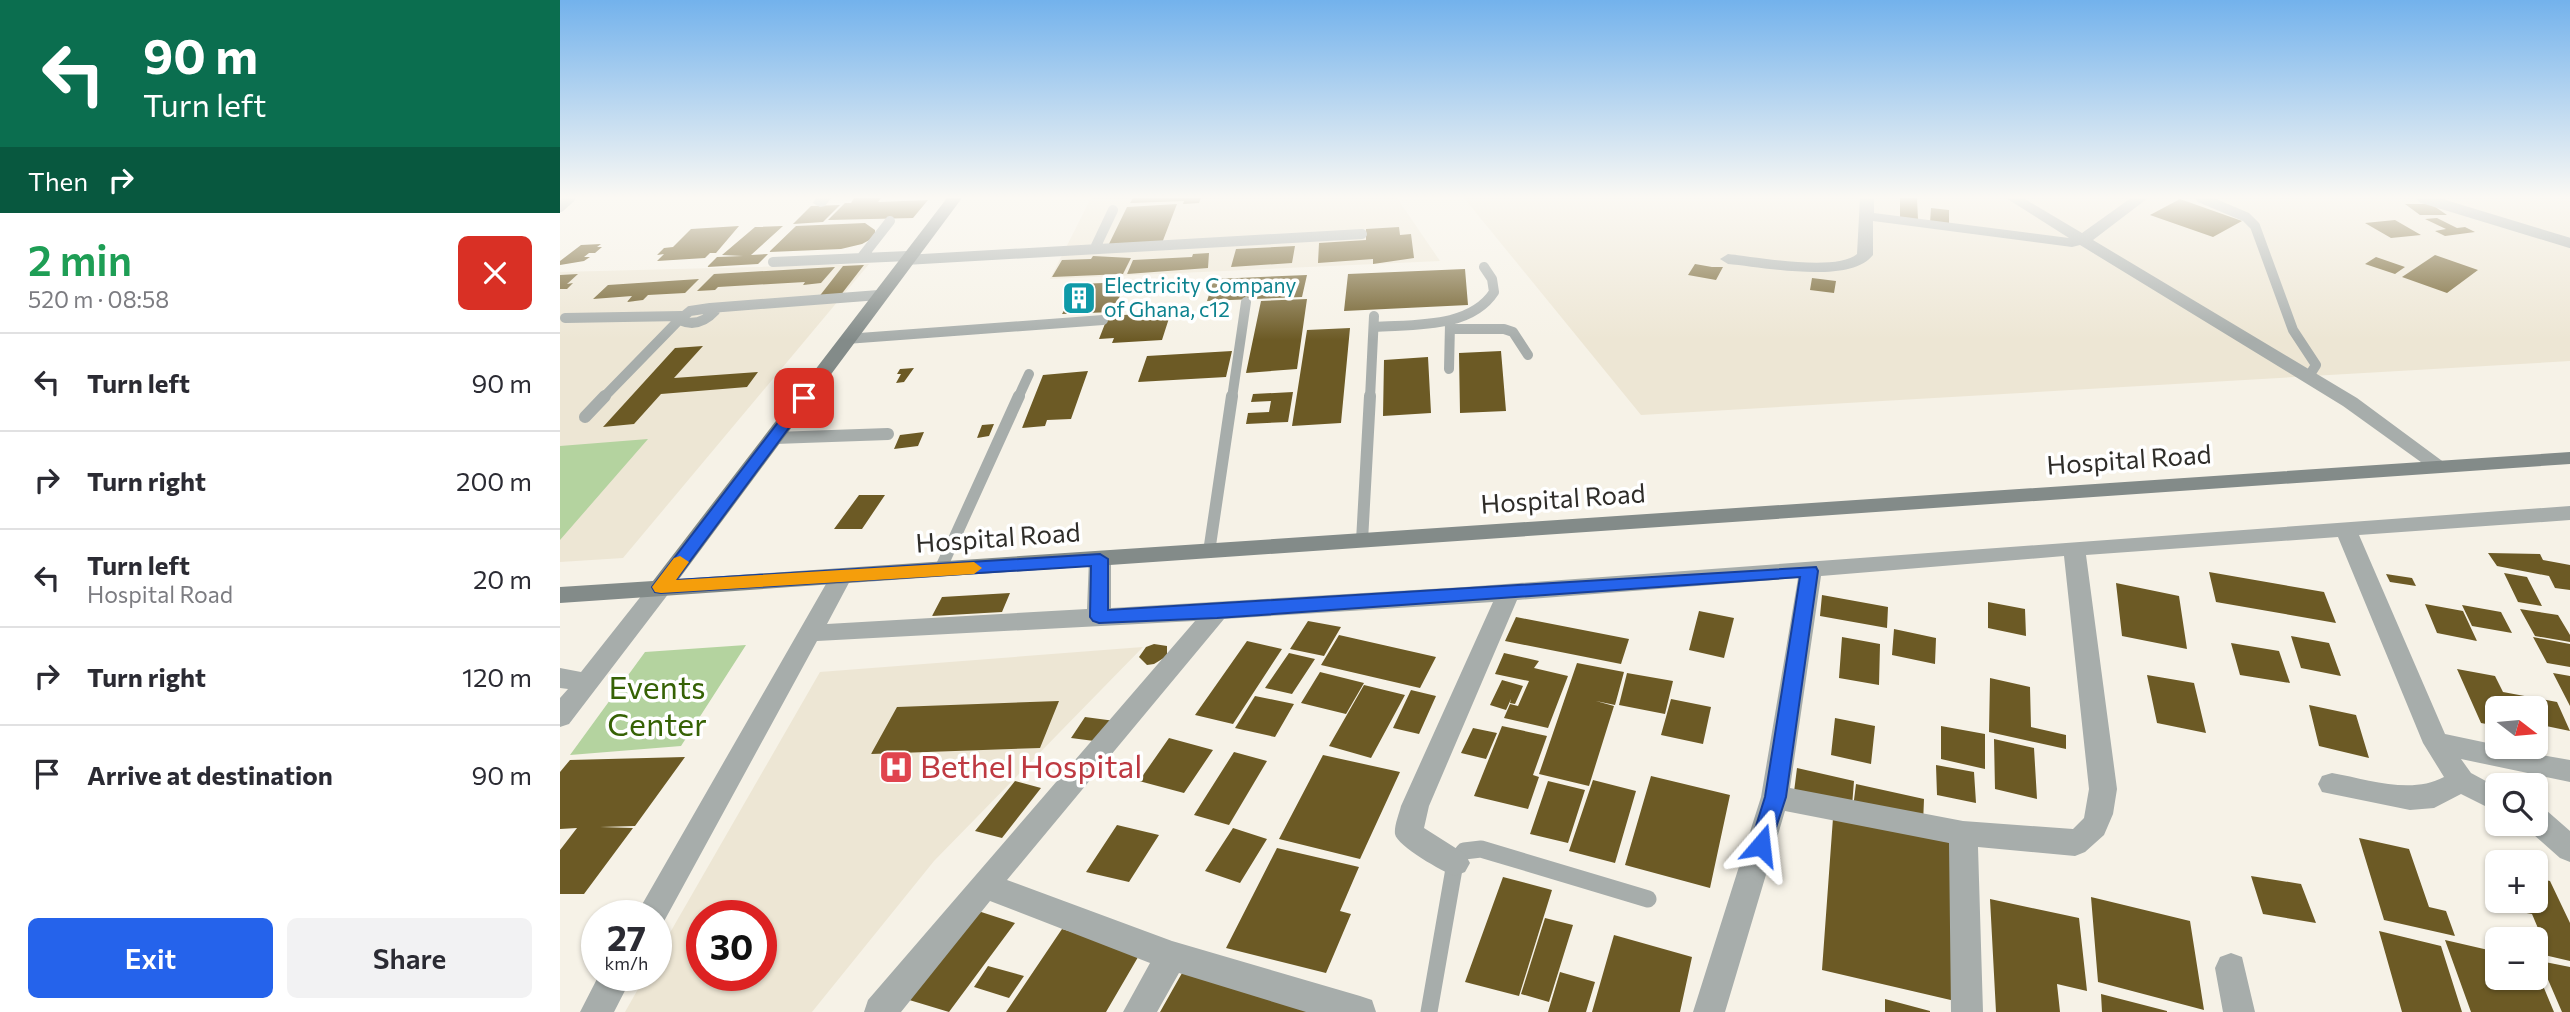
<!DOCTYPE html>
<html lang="en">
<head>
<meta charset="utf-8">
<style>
	:root { --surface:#fff; --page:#f2f2f3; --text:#2b2b33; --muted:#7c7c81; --line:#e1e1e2; --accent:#2563eb }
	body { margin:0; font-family:Commissioner,sans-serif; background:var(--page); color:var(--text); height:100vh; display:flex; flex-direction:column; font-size:26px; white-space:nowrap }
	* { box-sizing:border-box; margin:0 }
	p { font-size:23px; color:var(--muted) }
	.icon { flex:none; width:38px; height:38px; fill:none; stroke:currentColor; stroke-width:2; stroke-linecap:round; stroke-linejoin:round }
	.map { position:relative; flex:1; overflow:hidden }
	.sheet { display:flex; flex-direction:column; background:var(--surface); width:560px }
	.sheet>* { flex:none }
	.hud { background:#0b6e4f; color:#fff; overflow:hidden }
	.needle { width:46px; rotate:106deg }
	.fabs { position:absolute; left:1925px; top:696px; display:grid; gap:14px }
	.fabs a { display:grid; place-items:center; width:63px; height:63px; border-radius:10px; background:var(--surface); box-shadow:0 2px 5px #0004; font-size:35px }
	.speed { position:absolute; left:21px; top:900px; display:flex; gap:14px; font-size:35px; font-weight:700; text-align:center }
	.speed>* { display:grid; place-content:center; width:91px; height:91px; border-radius:50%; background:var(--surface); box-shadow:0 2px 5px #0004; line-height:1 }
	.speed small { font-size:18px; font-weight:400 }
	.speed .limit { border:10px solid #d22; background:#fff; color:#111 }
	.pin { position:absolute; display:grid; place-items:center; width:60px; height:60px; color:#fff; margin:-30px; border-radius:14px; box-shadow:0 4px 10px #0006 }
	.me { position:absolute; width:77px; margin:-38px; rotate:17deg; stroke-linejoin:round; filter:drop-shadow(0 0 5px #0008) }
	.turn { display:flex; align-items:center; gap:24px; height:147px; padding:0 28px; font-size:32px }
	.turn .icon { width:91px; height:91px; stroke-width:2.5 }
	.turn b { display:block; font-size:49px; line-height:60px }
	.then { display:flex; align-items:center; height:66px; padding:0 28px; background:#0003; gap:14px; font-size:26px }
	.round { display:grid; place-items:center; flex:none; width:74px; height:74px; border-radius:10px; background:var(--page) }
	.head { display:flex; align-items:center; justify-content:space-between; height:119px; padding:0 28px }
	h1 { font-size:42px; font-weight:600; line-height:52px; color:#1e9e55 }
	.cta { display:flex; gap:14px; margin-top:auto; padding:14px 28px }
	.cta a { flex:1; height:80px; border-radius:10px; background:var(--accent); color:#fff; font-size:28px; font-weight:600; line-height:80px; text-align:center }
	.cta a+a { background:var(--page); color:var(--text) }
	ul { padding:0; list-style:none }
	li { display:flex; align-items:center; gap:21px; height:98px; padding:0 28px; border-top:2px solid var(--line) }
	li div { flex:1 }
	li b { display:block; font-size:26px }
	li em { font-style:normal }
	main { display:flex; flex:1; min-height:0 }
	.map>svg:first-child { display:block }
	.built { fill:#ede6d4; fill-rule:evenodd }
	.green { fill:#b4d39f }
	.building { fill:#6c5a25 }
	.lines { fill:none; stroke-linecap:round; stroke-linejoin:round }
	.lane-far2 { stroke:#a7adab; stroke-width:10 }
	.lane-far1 { stroke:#a7adab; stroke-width:12 }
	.lane { stroke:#a7adab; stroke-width:17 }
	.street { fill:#a7adab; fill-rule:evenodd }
	.secondary { fill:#838b89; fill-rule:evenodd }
	.route { fill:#2563eb; stroke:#184099; stroke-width:2 }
	.slow { fill:#f59e0b }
	.labels { text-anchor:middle; stroke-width:7; stroke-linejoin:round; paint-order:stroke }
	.far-culture-label { font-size:21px; fill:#0d838f; stroke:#fff; text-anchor:start }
	.street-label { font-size:26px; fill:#2f2d29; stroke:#fff }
	.near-park-label { font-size:32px; fill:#366205; stroke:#fff }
	.near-health-label { font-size:32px; fill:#be3a42; stroke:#fff; text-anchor:start }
</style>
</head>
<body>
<main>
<section class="sheet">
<div class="hud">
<div class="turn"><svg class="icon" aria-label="left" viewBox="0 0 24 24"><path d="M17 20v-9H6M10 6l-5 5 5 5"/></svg><div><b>90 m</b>Turn left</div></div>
<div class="then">Then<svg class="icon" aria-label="right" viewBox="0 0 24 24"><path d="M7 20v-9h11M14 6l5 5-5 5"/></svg></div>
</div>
<div class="head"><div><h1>2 min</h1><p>520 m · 08:58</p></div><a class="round" style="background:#d93025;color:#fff"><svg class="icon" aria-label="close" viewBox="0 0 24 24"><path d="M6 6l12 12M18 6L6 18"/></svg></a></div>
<ul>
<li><svg class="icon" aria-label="left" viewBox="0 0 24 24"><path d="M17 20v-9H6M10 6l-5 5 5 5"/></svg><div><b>Turn left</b></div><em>90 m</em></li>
<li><svg class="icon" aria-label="right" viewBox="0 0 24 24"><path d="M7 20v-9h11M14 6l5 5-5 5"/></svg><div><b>Turn right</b></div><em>200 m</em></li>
<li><svg class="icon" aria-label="left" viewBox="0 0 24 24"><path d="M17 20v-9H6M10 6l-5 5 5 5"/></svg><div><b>Turn left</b><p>Hospital Road</p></div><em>20 m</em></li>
<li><svg class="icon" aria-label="right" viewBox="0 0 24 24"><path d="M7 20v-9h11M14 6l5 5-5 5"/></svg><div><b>Turn right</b></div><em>120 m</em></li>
<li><svg class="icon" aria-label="arrive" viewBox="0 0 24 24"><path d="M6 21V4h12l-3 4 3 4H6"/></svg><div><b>Arrive at destination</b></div><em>90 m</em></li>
</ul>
<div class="cta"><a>Exit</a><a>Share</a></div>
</section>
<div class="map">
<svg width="2010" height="1012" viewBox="0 0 2010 1012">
	<rect width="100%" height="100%" fill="#f6f2e7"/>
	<path class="built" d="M531 198H837L880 261 490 279Z
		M904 198H2010V361L1081 415Z
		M309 264 63 558 0 562V272Z
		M583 647 374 861 252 1012H65L86 975H96V957L260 672ZM142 915H201V975H142Z"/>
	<path class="green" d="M88 439 0 540V446Z
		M186 645 121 746 10 755 85 652Z"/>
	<path class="building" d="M294 198H321L318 202 368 200 353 218 268 220 285 203H291Z
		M573 198H641L639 203 623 204 624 201 570 203Z
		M1340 198H1357L1358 220 1340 218Z
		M1620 199 1682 221 1653 237 1590 215Z
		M617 204 602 243 548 246 567 207Z
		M1845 204H1871L1887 215H1860Z
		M280 205 263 222 233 224 251 206Z
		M1371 208 1389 210V226L1370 224Z
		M1877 218 1897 228 1905 227 1915 232 1885 236 1875 231 1886 229 1865 219Z
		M1835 220 1861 235 1831 238 1805 223Z
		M305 223 315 230V237L302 244 281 249 209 252 236 226Z
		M179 226 156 253H150L145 258 97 261 104 254 97 255 104 248 113 247 131 229Z
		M223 226 191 255 208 254 198 264 147 267 157 257 183 256 162 255 195 227Z
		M839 227 840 235 851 234 854 258 813 264V259L758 263 759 243 806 240V229Z
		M41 244 37 247H42L35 253H29L24 257H30L24 261 0 265V261L21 245Z
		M735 246 732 263 671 267 676 249Z
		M649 253 648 268 567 274 573 260 632 257 633 254Z
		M1875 255 1918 270 1887 293 1842 277Z
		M533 256 571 258 563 274 492 277 502 260 531 259Z
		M1816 257 1845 267 1835 274 1805 264Z
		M1135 264 1152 267H1163L1156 280 1128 275Z
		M304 265 280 296 258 298 283 266Z
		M275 267 261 283 243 285 245 282 158 287 155 290 137 291 154 274Z
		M905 269 908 305 784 311 788 274Z
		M18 274 7 284 13 283 7 289H0V275Z
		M747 275 742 297 647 301 654 279Z
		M1252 278 1276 281 1274 293 1250 290Z
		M139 279 125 293 88 295 83 300 67 302 72 296 33 299 48 285Z
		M567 282 552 312 502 314 519 284Z
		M747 299 737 369 686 373 701 301Z
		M611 312 602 340 552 343 554 338 539 339 548 316Z
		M790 328 781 423 732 426 747 330Z
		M143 346 114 378 198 372 187 387 101 394 74 424 43 427 115 348Z
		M672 351 666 377 578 382 587 356Z
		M941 351 946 411 900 413 899 353Z
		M868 357 871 413 823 416 824 360Z
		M354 368 344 382 336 383 341 374H337L340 369Z
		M528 371 511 419 487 420 485 426 462 428 483 375Z
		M733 392 728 422 686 424 688 413 709 412 711 401 691 402 693 394Z
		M434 424 429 436 417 438 422 425Z
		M364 432 358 446 334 449 340 435Z
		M299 495H325L302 529H274Z
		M1928 553 1980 554 1983 560 2010 565V590L1995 588 1989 576 1937 566Z
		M1649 572 1764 592 1776 623 1656 602Z
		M1944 573 1967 577 1982 606 1958 602Z
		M1826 574 1852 578 1856 586 1830 582Z
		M1556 583 1619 596 1627 649 1562 636Z
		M450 593 442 612 372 616 382 597Z
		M1262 595 1328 607 1327 628 1260 616Z
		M1428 602 1465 609 1466 636 1428 628Z
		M1865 604 1903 611 1917 641 1877 633Z
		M1902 605 1941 612 1952 633 1912 626Z
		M1960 609 1998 615 2010 635V642L1975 636Z
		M1139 611 1174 618 1164 658 1129 650Z
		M956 617 1069 639 1061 664 945 641Z
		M748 621 781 627 764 656 730 649Z
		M1334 629 1376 638 1375 664 1332 655Z
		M779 635 876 657 860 688 761 665Z
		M1731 636 1769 643 1781 676 1741 668Z
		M1282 637 1320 644 1319 685 1279 678Z
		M1973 637 2010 644V667L1987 663Z
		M687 641 722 649 673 724 635 715Z
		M1671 643 1719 651 1730 683 1680 675Z
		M594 644 607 646V656L594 664 587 665 579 657 586 647Z
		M729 653 755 659 732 694 705 688Z
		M944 653 979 661 974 668 1008 676 988 728 944 718 950 704 958 706 969 681 935 674Z
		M1017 663 1064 672 1055 705 1036 701 1054 706 1029 786 979 774Z
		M1897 669 1935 676 1943 692 1997 702 2010 731 1976 724V709H1937V726L1921 723Z
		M760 672 804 683 786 714 741 703Z
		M1067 673 1113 681 1105 714 1059 705Z
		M1993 673 2010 676V706Z
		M1587 675 1634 683 1646 733 1597 723Z
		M1430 678 1470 687 1471 727 1506 735V749L1429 732Z
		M942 680 963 686 955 704 950 703 951 699 946 710 930 705Z
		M804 685 845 695 811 758 769 746Z
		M851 690 876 696 859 734 833 728Z
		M695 696 734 704 715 737 675 728Z
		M1111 699 1151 707 1143 744 1101 735Z
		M499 701 480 748 311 754 337 707Z
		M1749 705 1796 715 1809 758 1759 746Z
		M525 717 555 721 542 742 511 738Z
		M1275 718 1315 726 1311 764 1271 755Z
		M942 726 987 736 973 775 979 777 968 809 914 796Z
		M1381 726 1425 734V769L1381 759Z
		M913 728 937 733 926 759 901 753Z
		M609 738 653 750 624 793 579 781Z
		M1434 739 1474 748 1477 799 1435 789Z
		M674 752 707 761 669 825 634 815Z
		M763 755 840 772 800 859 719 839Z
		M125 757 75 826 40 827 73 828 24 894H0V850L17 828 0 829V772L10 760Z
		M1376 765 1414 772 1416 803 1377 795Z
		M1237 768 1294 781 1292 806 1234 792Z
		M1091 776 1170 795 1150 888 1065 865Z
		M1033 780 1076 791 1055 863 1009 851Z
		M455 781 481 788 442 838 415 831Z
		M988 781 1025 790 1008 843 970 834Z
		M1296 784 1364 799 1363 824 1293 808Z
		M1273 818 1392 843 1395 1001 1262 970Z
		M557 825 599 835 569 882 526 872Z
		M673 828 707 839 680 883 645 871Z
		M1799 838 1849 849 1869 907 1886 911 1895 936 1824 920Z
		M717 848 799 867 780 911 791 914 766 973 666 948Z
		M1691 876 1741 884 1756 923 1703 914Z
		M943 877 992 890 959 996 905 982Z
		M1976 878 1990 881 2010 923V961L1980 954 1970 931 1980 933 1972 914 1961 912 1957 901H1976Z
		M1531 897 1630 921 1644 1010 1538 982Z
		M1430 899 1519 918 1527 991 1497 984 1500 1012H1436Z
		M415 910 455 923 389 1012 346 999Z
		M985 918 1013 925 989 1002 961 994Z
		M502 929 581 952 546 1012H446Z
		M1819 931 1881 946 1902 1012H1842Z
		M1054 935 1132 957 1120 1012H1032Z
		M1885 940 1937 952V978H1976V969L1994 1012H1911Z
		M1980 961 2010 967V1012H2002Z
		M428 966 464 976 449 998 414 987Z
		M626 966 752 1012H600Z
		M1000 972 1035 982 1026 1012H988Z
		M1541 994 1607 1011V1012H1542Z
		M1325 999 1370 1011V1012H1325Z"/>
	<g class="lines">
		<path class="lane-far2" d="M1641 198 1686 217 1695 226 1733 330 1756 365 1749 376
			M1862 198 2010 243
			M0 207 10 198
			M535 248 553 210
			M301 258 330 221
			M345 260 802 234
			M213 262 348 256
			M150 308 155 311C145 322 133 326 119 320L130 311Z
			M150 308 319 295
			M5 318 122 316
			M814 327C853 324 910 329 934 292L932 279 924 267
			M890 329H944L953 332 968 355
			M286 339 543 320
			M889 369 890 324
			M43 398 119 320
			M458 398 469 374
			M672 398 686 302
			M810 398 814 316"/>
		<path class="lane-far1" d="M25 417 45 396
			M215 438 328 434
			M802 541 810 396
			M649 552 672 396
			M380 570 459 396"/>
		<path class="lane" d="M869 1012 895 863 904 851 921 849 1088 899"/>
		<path class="street" d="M256 198H271L265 206 260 207 253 203Z
			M1300 198H1314V213L1509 238 1446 198H1463L1522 233 1571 198H1588L1533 240 1797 398 1889 466 1886 470H1872L1783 406 1520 245 1512 247 1313 221V255C1290 285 1203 267 1168 264L1160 259 1168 254C1196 257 1277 272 1297 254Z
			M2010 506V520L1799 535 1885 734 1937 745V747L2010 760V782L1901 759 1911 773 1937 787V812L1901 794 1874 808 1850 810 1762 792 1758 784 1762 776 1772 773C1807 779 1851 795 1884 777L1863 743 1778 537 1526 555 1557 789 1553 814 1544 835 1525 852 1515 856 1418 847 1423 1012H1391L1389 843 1225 811 1165 1012H1133L1201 797 1238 578 957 600 869 806 864 828 905 854 910 863 905 872 895 876C883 872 837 846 835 834 834 826 839 814 841 806L933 602 664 619 447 880 612 941 800 996 812 1000 816 1012H746L619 973 597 1012H563L590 963 430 901 341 1012H304L308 1000 635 621 257 641 102 925 96 927V915H76L270 577 273 571 281 569 289 571 292 577 267 624 527 609 529 559 532 554 540 551 548 554 551 559V608L905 587ZM1504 556 1529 789 1524 818 1513 829 1403 821 1230 788 1261 576Z
			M101 579 109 581 112 587 109 593 9 724 0 727V698L8 689 0 688V668L21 672 93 581Z
			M1976 807 1986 810 2010 831V862L2000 858 1966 828 1964 824H1976Z
			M1671 953 1682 957 1695 1012H1663L1655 968 1660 957Z
			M39 975H73L54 1012H20Z"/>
		<path class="secondary" d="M387 198H402L119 579 2010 452V464L0 603V587L93 581Z"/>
	</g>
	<linearGradient id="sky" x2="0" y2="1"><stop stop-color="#73b2ec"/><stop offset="0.58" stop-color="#fbf9f4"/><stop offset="1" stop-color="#fbf9f4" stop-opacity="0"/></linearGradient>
	<rect width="2010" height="340" fill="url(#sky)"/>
	<path class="route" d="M244 394 251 398 116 580 540 554 548 559V610L1256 567 1258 571 1226 797 1208 852 1201 855 1193 852 1190 845 1205 797 1240 577 657 618 539 623 533 621 530 617 531 566 101 593 95 592 92 587 95 583 239 395Z"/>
	<path class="slow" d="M120 556 129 562 116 580 414 562 422 568 414 574 101 593 95 592 92 587 95 583 114 558Z"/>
	<defs>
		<g id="building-square" transform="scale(1.75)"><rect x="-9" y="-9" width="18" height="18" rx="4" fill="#0f9aa8" stroke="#fff"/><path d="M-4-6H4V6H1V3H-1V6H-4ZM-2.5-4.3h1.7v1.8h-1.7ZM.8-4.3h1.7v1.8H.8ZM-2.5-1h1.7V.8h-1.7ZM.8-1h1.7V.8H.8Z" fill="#fff"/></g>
		<g id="hospital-square" transform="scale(1.75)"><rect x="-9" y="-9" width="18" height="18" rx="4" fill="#e0444e" stroke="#fff"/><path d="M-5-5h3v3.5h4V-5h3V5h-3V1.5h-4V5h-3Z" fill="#fff"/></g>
	</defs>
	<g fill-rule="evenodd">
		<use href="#building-square" x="519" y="298"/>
		<use href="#hospital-square" x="336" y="767"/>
	</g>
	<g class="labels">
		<g class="far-culture-label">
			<text x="544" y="293">Electricity Company<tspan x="544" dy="24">of Ghana, c12</tspan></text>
		</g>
		<g class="street-label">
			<text transform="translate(1569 460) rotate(-4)" y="9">Hospital Road</text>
			<text transform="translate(1003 499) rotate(-4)" y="9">Hospital Road</text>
			<text transform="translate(438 538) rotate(-4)" y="9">Hospital Road</text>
		</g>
		<g class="near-park-label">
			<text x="97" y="699">Events<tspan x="97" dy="37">Center</tspan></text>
		</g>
		<g class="near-health-label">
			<text x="360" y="778">Bethel Hospital</text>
		</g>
	</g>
</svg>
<div class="fabs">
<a><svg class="needle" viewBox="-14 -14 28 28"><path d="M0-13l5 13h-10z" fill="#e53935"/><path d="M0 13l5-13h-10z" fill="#7c7c81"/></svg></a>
<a><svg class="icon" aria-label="search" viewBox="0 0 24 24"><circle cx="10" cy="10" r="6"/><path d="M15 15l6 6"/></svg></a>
<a>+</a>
<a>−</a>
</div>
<div class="speed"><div>27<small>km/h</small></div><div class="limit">30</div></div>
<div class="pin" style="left:244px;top:398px;background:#d93025"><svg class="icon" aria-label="arrive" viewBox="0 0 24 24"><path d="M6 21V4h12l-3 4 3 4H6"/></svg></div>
<svg class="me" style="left:1201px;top:845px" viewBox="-20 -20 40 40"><path d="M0-17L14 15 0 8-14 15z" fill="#2563eb" stroke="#fff" stroke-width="4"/></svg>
</div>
</main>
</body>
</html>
